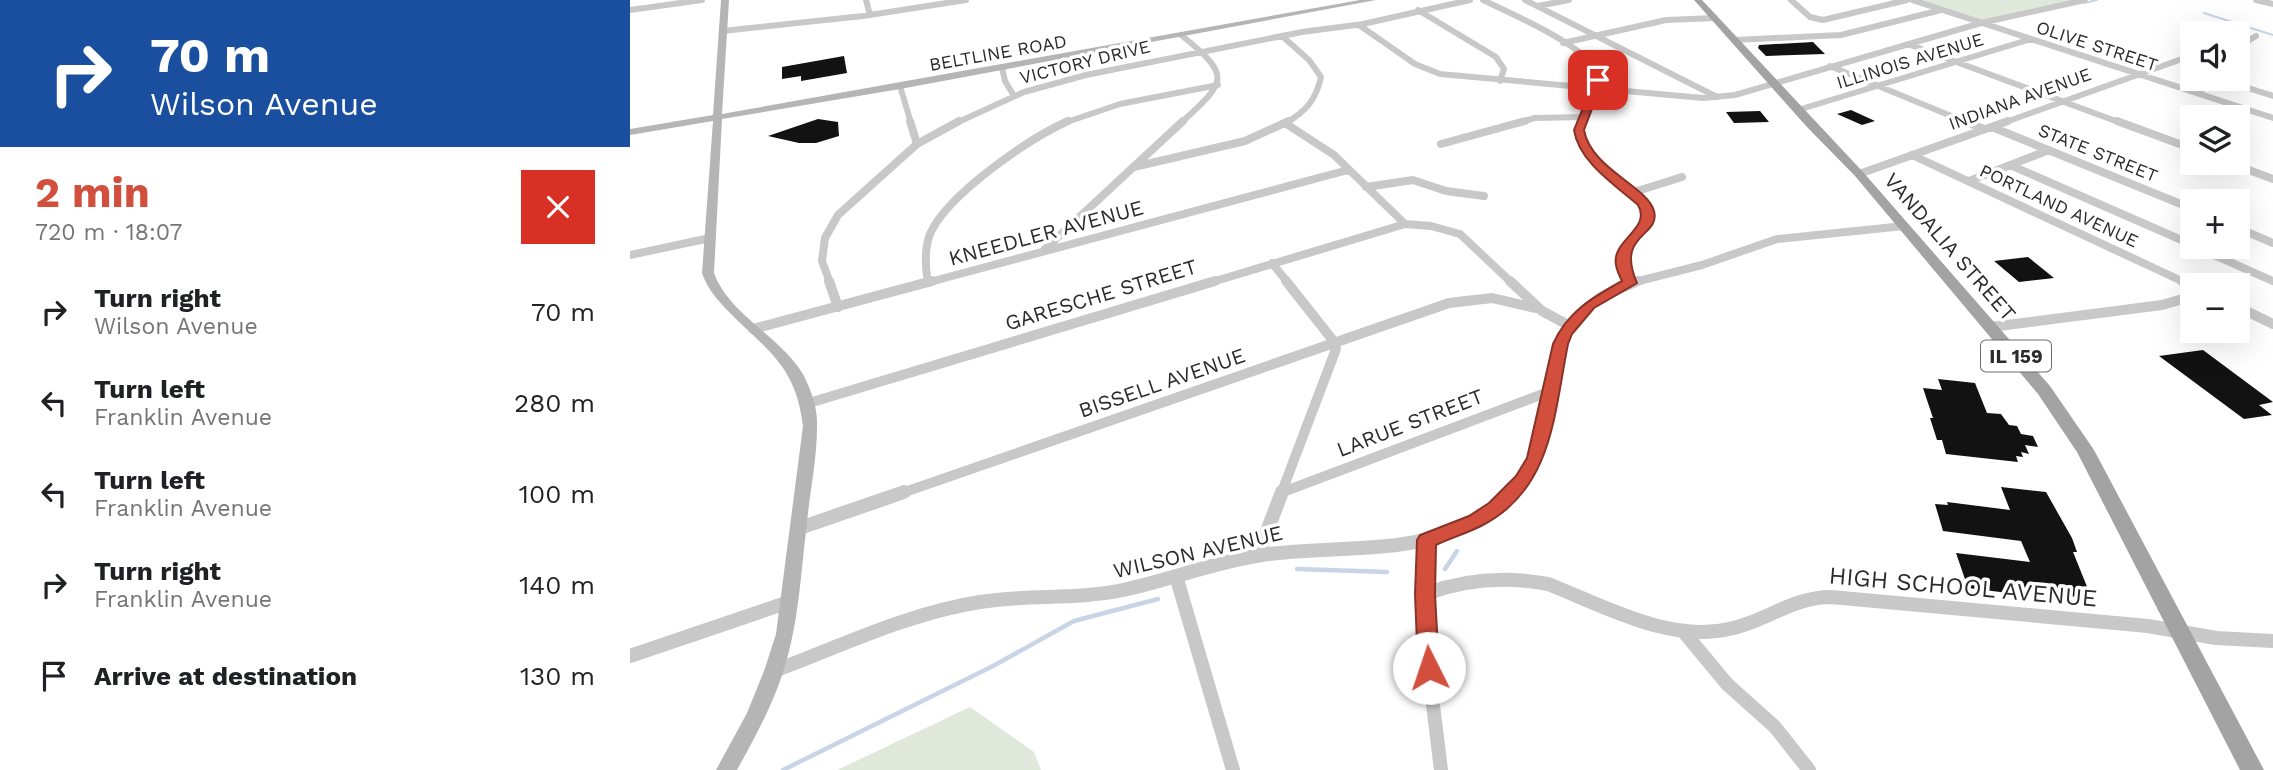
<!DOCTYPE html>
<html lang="en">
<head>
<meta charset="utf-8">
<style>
	:root { --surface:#fff; --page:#f2f2f2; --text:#202124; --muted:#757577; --accent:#d24e3d }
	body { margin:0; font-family:"Work Sans",sans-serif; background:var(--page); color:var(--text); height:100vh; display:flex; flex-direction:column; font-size:26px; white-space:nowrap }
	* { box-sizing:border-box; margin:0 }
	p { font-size:23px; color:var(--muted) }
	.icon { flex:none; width:38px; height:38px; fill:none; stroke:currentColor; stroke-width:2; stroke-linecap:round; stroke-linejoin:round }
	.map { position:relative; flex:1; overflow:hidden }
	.side { display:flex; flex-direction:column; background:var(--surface); width:630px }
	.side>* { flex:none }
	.banner { background:#1a4fa0; color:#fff; overflow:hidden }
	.tools { position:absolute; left:1550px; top:21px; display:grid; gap:14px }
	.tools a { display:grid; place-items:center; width:70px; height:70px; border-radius:0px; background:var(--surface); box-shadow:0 7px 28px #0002; font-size:35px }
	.pin { position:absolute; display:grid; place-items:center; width:60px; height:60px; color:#fff; margin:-30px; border-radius:14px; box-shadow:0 4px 10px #0006 }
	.me { position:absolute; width:77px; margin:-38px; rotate:356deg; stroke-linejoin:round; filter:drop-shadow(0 0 5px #0008) }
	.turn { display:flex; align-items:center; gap:24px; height:147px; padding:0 35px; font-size:32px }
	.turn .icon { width:91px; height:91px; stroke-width:2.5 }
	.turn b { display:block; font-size:49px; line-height:60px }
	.round { display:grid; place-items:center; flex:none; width:74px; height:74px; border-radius:0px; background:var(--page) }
	.overview { display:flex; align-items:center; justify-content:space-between; height:119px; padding:0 35px }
	h1 { font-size:42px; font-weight:700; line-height:52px; color:var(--accent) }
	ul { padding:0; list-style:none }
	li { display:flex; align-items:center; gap:21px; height:91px; padding:0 35px }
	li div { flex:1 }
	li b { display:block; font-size:26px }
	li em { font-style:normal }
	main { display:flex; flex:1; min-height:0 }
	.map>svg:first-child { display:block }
	.green { fill:#dfe8da }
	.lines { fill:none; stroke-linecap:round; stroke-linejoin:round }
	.stream-far1 { stroke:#c7d5e6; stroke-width:2 }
	.stream { stroke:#c7d5e6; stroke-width:4.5 }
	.building { fill:#121212 }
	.street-far3 { stroke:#c8c8c8; stroke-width:6 }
	.street-far2 { stroke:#c8c8c8; stroke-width:8 }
	.street-far1 { stroke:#c8c8c8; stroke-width:10 }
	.street { stroke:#c8c8c8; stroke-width:14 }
	.secondary { fill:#b5b5b5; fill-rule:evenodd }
	.primary { fill:#a3a3a3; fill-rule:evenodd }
	.route { fill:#d24e3d; stroke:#883328; stroke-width:2 }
	.labels { text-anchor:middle; stroke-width:7; stroke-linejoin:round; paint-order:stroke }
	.far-street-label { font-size:18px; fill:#2b2b2b; stroke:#fff }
	.shield { fill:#fff; stroke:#6b6b6b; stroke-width:2 }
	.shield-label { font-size:19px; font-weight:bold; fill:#2b2b2b }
	.street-label { font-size:21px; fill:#2b2b2b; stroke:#fff }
	.near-street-label { font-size:24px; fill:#2b2b2b; stroke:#fff }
</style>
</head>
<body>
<main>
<section class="side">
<div class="banner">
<div class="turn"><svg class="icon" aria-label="right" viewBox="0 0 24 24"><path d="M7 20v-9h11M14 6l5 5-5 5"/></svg><div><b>70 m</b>Wilson Avenue</div></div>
</div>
<div class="overview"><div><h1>2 min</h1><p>720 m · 18:07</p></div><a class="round" style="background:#d93025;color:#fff"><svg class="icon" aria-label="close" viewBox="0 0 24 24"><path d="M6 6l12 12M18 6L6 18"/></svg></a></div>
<ul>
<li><svg class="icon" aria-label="right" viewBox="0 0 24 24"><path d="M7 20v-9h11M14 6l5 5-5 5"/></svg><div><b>Turn right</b><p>Wilson Avenue</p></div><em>70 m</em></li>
<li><svg class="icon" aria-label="left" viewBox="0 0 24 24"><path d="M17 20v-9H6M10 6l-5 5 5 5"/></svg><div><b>Turn left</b><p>Franklin Avenue</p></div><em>280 m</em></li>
<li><svg class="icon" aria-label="left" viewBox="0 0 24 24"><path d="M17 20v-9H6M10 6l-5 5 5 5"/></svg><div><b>Turn left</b><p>Franklin Avenue</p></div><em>100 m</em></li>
<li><svg class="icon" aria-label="right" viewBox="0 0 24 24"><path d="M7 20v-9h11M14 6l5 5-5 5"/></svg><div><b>Turn right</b><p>Franklin Avenue</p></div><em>140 m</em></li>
<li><svg class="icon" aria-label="arrive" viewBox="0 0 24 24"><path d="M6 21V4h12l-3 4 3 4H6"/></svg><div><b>Arrive at destination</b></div><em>130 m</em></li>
</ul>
</section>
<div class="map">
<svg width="1643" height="770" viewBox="0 0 1643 770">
	<rect width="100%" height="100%" fill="#fff"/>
	<path class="green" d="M1283 0H1454L1351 23Z
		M340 707 404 752 411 770H207Z"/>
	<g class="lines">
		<path class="stream-far1" d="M1454 3 1467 0
			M1574 13 1643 35"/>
		<path class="stream" d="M667 569 757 572
			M815 569 827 551
			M153 770 363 666 444 621 528 599"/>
	</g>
	<path class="building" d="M1183 42 1195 54 1136 56 1128 48 1129 45Z
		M214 56 217 73 171 81V76L152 79V67Z
		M1221 110 1245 121 1232 125 1207 114Z
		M1130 111 1139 122 1104 123 1096 112Z
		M188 119 208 122 209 136 186 143H169L138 136Z
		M1398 257 1424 278 1389 282 1364 261Z
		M1573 350 1643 402 1629 405 1642 415 1614 419 1529 356Z
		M1308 379 1345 383 1357 413 1371 414 1379 425 1387 426 1391 434 1403 436 1408 447 1395 445 1399 454 1391 452 1393 457 1386 456 1388 462 1316 454 1312 440H1307L1300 418H1303L1293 388 1312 390Z
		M1371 487 1416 492 1442 538 1447 552H1443L1462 599 1425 594 1426 599 1338 588 1326 553 1400 562 1391 541 1313 531 1305 504 1318 505 1317 502 1380 510Z"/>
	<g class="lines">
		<path class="street-far3" d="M236 0 240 15
			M853 0C877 12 966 49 968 77 969 92 958 109 952 123
			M895 0 1087 97
			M1161 0 1180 17 1193 20 1277 0
			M1282 0 1643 118
			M1626 0 1643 4
			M908 6 939 0
			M0 10 72 0
			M788 10 866 57 874 69 870 81
			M729 25 785 64 810 74 1073 98 1105 95 1351 23 1455 0
			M93 31 233 16 336 0
			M652 36 679 60 691 77C686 100 676 111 656 123
			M1104 40 1211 35 1311 10
			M933 43 1036 20 1085 18
			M1278 44 1491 123
			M1608 47 1626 36
			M1200 66 1338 123
			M372 68 375 81 384 96
			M270 86 281 123
			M1563 92 1596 81 1643 96
			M1168 110 1401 39
			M326 123 394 92 456 75 672 32 733 24 840 0
			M434 123 490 104 588 85
			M551 123C595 82 604 77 551 35
			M888 123 905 118 954 117
			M1373 123 1563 55"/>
		<path class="street-far2" d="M280 121 287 144
			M953 121 949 130C953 143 958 154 967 164 978 176 1015 198 1017 213 1021 238 983 238 1000 283
			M1334 121 1354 129
			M1487 121 1563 149
			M655 123 704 155 775 224
			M1362 127 1563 209
			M811 144 895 121
			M1282 155 1556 283
			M1600 163 1643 179
			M1380 165 1563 245
			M504 167 615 141 659 121
			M1229 174 1378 121
			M1339 181 1419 150
			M736 187 783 180 816 191 854 196
			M1001 193 1052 177
			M1608 228 1643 243
			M1566 247 1643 281
			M414 250 553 121
			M0 255 80 238
			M642 263 658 283
			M200 283 192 261 195 238 208 215 287 144 329 121
			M296 283 718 170
			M298 283C295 266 294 250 300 234 317 195 398 139 438 121
			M579 283 775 224 801 226 830 234 882 283
			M1001 283 1072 265 1147 239 1274 226"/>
		<path class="street-far1" d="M199 281 208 307
			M880 281 912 311 940 326
			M1552 281 1563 286
			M1608 307 1643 324
			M1361 327 1532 305 1563 296
			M123 329 302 281
			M179 403 585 281
			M653 492 921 391
			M269 494 819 303 862 298 905 308
			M651 494 706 349 705 343 656 281
			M881 494 906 458 930 344 949 314 971 297 1008 281"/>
		<path class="street" d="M167 529 274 492
			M797 540 796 648 811 770
			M628 555 652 492
			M546 576 603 770
			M795 594C836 579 875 576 918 584 972 605 1039 643 1099 629 1135 622 1162 597 1201 597L1518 626 1586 638 1643 641
			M1053 631 1097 684 1145 727 1179 770
			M0 656 159 602
			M144 671C211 646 279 613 350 602 397 594 446 600 493 590 540 580 584 562 632 555 718 542 815 563 882 492"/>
		<path class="secondary" d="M91 0H99L92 114 730 0H746L270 89 92 119 84 273C99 315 152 337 174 376 182 392 188 410 187 427 187 459 180 491 177 522 171 571 169 622 154 669 143 705 125 737 107 770H86L117 713 134 671 146 634 173 426C166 369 142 354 104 317 91 304 78 291 72 273L83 121 0 135V129L83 115Z"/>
		<path class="primary" d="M1064 0H1072L1233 172 1420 386 1464 450 1634 770H1610L1447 452 1408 394 1225 176 1177 127Z"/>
	</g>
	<path class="route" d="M965 78 973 80 954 130C961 169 1017 186 1024 211 1031 237 985 233 1007 283L964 308 942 334 938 344C924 413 923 490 851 526 837 533 821 538 806 545L805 594 809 668 806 675 799 678 791 675 788 668 785 594 787 540 790 535 839 516 859 503 886 476 897 458 923 344C937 312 963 297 992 281 990 277 987 271 986 265 981 240 1022 229 1008 205 985 185 949 162 944 130Z"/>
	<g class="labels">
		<g class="far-street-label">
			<text transform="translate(1467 46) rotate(18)" y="6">OLIVE STREET</text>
			<text transform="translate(368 53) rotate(-10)" y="6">BELTLINE ROAD</text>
			<text transform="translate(1280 61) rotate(-17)" y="6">ILLINOIS AVENUE</text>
			<text transform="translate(455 62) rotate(-14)" y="6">VICTORY DRIVE</text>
			<text transform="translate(1390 99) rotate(-20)" y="6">INDIANA AVENUE</text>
			<text transform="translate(1468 153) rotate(22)" y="6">STATE STREET</text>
			<text transform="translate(1429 206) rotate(25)" y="6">PORTLAND AVENUE</text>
		</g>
		<rect class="shield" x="1351" y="340.5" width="70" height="31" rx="5"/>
		<g class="shield-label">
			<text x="1386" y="363">IL 159</text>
		</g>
		<g class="street-label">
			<text transform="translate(416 233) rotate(-15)" y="7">KNEEDLER AVENUE</text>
			<text transform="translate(1320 247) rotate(49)" y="7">VANDALIA STREET</text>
			<text transform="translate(471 295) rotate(-17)" y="7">GARESCHE STREET</text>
			<text transform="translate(532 383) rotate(-19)" y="7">BISSELL AVENUE</text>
			<text transform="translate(780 423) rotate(-21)" y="7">LARUE STREET</text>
			<text transform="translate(568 552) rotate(-13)" y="7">WILSON AVENUE</text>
		</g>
		<g class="near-street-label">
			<text transform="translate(1333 587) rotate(5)" y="8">HIGH SCHOOL AVENUE</text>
		</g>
	</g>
</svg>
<div class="tools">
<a><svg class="icon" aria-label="sound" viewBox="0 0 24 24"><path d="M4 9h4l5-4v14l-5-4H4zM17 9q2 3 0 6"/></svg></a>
<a><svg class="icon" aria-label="layers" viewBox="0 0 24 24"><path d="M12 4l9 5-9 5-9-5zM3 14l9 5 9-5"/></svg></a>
<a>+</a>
<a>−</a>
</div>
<div class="pin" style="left:968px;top:80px;background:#d93025"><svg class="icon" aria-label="arrive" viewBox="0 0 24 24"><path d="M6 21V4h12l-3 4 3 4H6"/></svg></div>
<svg class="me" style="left:799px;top:668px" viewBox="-20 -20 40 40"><circle r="19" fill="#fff"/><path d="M0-13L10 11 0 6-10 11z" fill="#d24e3d"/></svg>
</div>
</main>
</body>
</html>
